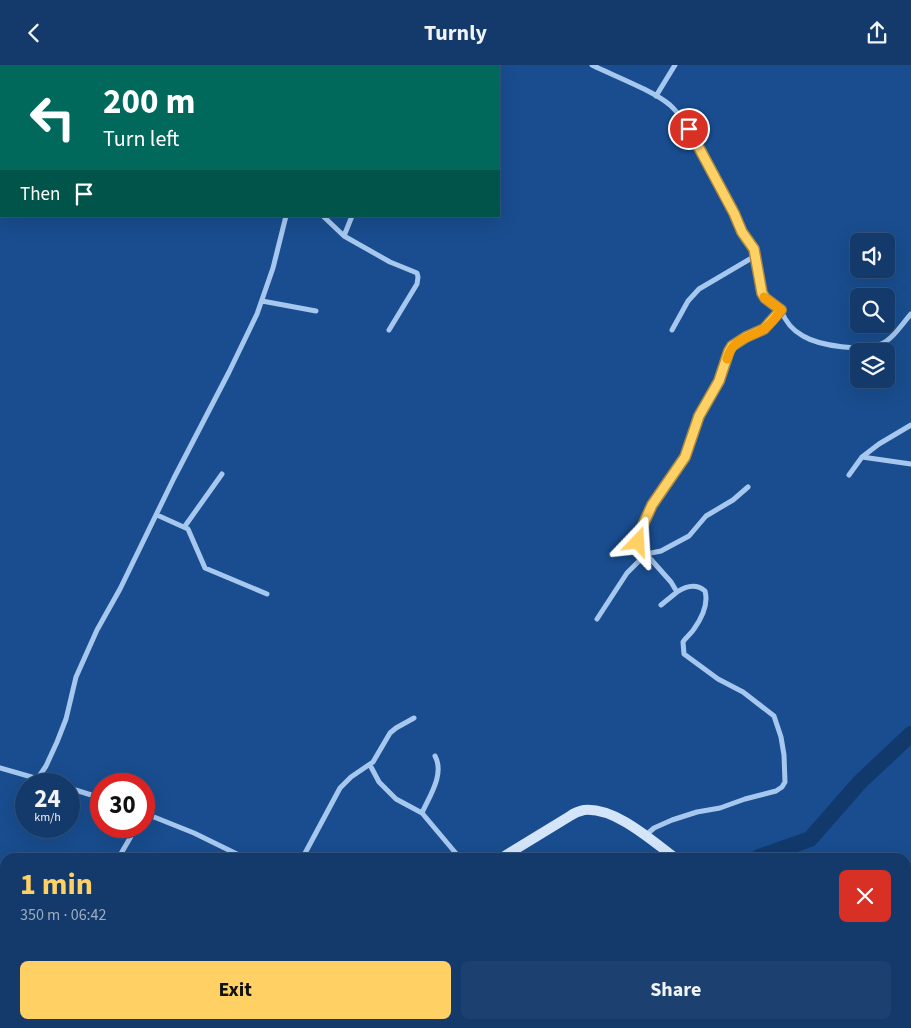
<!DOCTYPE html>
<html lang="en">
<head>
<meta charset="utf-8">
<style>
	:root { --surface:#133a6b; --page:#1c4171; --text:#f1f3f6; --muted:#9dadc1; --line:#32547e; --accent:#ffd164 }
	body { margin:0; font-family:"Source Sans 3",sans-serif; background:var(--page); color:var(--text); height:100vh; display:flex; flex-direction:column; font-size:19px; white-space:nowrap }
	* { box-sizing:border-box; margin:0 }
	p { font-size:16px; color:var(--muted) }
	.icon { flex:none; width:28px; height:28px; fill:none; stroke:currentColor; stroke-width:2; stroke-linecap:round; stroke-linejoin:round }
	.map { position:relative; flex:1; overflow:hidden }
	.details { position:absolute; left:0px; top:788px; width:911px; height:176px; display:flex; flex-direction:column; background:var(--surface); border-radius:15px 15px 0 0; box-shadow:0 5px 20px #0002,0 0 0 1px var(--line) }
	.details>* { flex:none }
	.guide { position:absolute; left:0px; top:0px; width:500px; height:152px; box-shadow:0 5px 20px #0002,0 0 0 1px var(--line); background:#00695c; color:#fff; overflow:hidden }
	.fabs { position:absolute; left:850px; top:168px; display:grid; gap:10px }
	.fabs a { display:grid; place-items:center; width:45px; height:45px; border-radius:8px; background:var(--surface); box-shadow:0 5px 20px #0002,0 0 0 1px var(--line); font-size:25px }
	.speed { position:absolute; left:15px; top:708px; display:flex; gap:10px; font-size:25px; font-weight:700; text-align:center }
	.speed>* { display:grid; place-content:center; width:65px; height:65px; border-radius:50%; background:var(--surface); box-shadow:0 5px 20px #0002,0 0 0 1px var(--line); line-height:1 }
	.speed small { font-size:12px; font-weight:400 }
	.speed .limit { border:8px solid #d22; background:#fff; color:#111 }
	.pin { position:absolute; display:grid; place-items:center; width:42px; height:42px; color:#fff; margin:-21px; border:2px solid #fff; border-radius:50%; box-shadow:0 1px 5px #0007 }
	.me { position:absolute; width:55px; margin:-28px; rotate:20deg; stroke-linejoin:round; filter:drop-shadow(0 0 4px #0008) }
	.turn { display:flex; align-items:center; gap:18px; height:105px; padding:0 20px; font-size:22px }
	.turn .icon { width:65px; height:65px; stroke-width:2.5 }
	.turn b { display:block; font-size:35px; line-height:42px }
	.then { display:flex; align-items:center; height:48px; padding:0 20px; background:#0003; gap:10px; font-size:19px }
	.round { display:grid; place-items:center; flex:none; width:52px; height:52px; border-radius:8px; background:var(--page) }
	.head { display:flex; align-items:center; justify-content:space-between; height:85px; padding:0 20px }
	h1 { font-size:30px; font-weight:700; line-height:38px; color:var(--accent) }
	.action { display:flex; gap:10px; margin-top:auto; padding:10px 20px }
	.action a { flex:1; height:58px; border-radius:8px; background:var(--accent); color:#111; font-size:20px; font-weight:700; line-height:58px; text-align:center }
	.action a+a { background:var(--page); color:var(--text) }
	header { display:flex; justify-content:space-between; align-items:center; height:65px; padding:0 20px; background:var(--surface); font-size:22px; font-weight:700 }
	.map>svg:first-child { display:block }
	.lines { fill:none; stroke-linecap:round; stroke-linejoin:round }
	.river { stroke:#11396c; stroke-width:16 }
	.minor { stroke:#a6c8ef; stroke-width:5 }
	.secondary { stroke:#d4e5fa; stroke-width:10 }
	.route-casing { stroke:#a68841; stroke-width:12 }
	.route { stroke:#ffd164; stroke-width:9 }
	.slow { stroke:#f59e0b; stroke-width:9 }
</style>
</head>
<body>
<header><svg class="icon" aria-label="back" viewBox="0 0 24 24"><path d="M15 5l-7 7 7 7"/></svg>Turnly<svg class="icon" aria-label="share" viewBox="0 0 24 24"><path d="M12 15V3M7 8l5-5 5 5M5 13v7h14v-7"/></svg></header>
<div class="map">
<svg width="911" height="963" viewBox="0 0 911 963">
	<rect width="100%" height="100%" fill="#194d8f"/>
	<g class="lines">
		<path class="river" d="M759 792 810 774 860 717 911 669
			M497 959 498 963"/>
		<path class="minor" d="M592 0C614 11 652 25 670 40 685 54 694 73 704 90 716 114 728 138 740 162 743 170 750 176 754 184L762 228 765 233 781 245 764 264 746 272 732 281 729 286 719 316 699 351 690 383 685 392 652 440 639 469 638 477 639 481 671 517 677 527C686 521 696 518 705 526 709 540 701 554 694 564 691 569 686 572 683 577L684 589 718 614 743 627 774 651 781 672 784 690 785 717 782 722 776 726 745 734 720 743 697 747 672 755 654 763 646 770
			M106 1 107 0
			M151 1 152 0
			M324 1V0
			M656 31 675 0
			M323 151 344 171
			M352 151 344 171 390 197 417 208 418 212 417 219 389 265
			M262 236 316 246
			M781 245C785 256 792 265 803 271 820 281 863 287 881 279 893 274 902 259 911 249
			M672 265 688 236 699 224 755 191
			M862 392 911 399
			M849 410 862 392 879 379 911 360
			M157 450 188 464 205 503 267 529
			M185 461 222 409
			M661 540 677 527
			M597 554 627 508 646 489 661 486 689 471 706 451 733 435 748 422
			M370 700 379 717 396 734 422 748 459 792
			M0 703 56 719
			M38 713 46 701 57 677 66 654 76 612 97 565 120 524 174 413 229 307 257 249 273 203 286 151
			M69 723 101 733
			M144 748 194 768 243 792
			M422 748C429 732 445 709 435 691
			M119 792 137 761
			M303 792 340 723 351 712 373 697 390 668 396 663 414 653
			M677 959V963
			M59 963 60 959"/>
		<path class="secondary" d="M503 792 570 751C574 748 579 746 584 745 615 742 651 775 674 792
			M906 891 911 894
			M190 963 204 959"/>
	</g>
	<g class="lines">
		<g class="route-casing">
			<path id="route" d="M638 477 639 469 652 440 685 392 699 351 719 316 729 286 732 281 746 272 764 264 781 245 765 233 762 228 754 184 742 167 734 148 689 64"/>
		</g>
		<use href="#route" class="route"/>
		<path class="slow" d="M727 294C733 272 749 274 765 263 772 258 777 251 781 245L764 232"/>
	</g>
</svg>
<div class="fabs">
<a><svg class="icon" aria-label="sound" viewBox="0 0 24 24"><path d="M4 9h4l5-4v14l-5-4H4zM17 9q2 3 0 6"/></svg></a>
<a><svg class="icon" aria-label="search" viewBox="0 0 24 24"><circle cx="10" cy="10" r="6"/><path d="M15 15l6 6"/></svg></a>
<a><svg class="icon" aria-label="layers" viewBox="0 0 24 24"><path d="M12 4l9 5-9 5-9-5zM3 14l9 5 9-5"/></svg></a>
</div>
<div class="speed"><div>24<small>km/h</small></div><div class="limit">30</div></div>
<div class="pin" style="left:689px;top:64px;background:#d93025"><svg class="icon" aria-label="arrive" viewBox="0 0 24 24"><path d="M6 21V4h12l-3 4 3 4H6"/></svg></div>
<svg class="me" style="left:638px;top:477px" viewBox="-20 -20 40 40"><path d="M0-17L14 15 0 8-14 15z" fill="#ffd164" stroke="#fff" stroke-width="4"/></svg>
<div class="guide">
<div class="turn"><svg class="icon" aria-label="left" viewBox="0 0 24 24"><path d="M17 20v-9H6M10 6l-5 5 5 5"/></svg><div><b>200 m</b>Turn left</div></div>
<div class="then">Then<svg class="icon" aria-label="arrive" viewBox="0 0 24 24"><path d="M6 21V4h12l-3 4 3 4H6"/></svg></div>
</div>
<section class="details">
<div class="head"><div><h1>1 min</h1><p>350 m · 06:42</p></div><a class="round" style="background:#d93025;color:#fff"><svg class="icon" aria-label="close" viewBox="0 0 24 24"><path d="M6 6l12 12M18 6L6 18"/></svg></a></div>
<div class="action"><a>Exit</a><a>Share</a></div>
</section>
</div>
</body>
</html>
